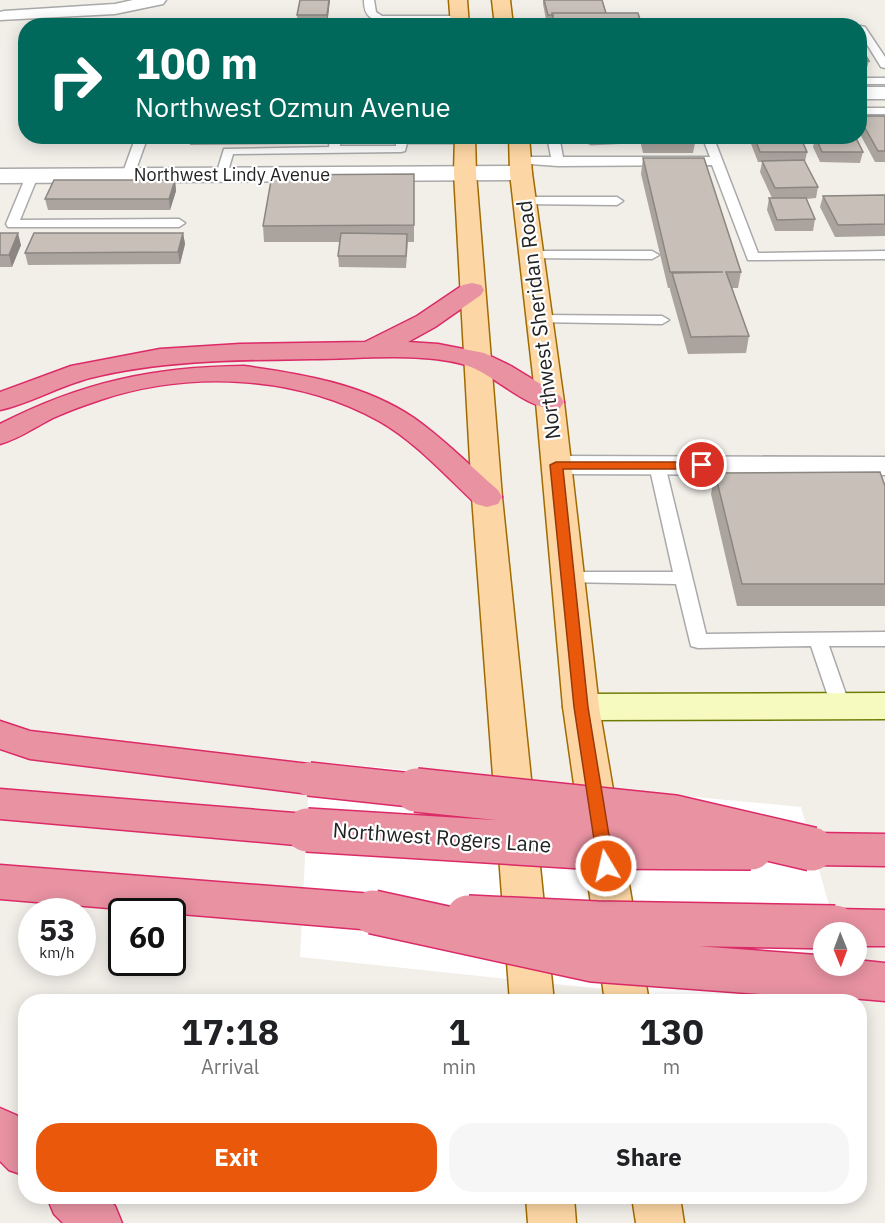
<!DOCTYPE html>
<html lang="en">
<head>
<meta charset="utf-8">
<style>
	:root { --surface:#fff; --page:#f6f6f6; --text:#202124; --muted:#757577; --accent:#ea580c }
	body { margin:0; font-family:"IBM Plex Sans",sans-serif; background:var(--page); color:var(--text); height:100vh; display:flex; flex-direction:column; font-size:22px; white-space:nowrap }
	* { box-sizing:border-box; margin:0 }
	p { font-size:20px; color:var(--muted) }
	.icon { flex:none; width:33px; height:33px; fill:none; stroke:currentColor; stroke-width:2; stroke-linecap:round; stroke-linejoin:round }
	.map { position:relative; flex:1; overflow:hidden }
	.sheet { position:absolute; left:18px; top:994px; width:849px; height:210px; display:flex; flex-direction:column; background:var(--surface); border-radius:24px; box-shadow:0 3px 15px #0003 }
	.sheet>* { flex:none }
	.top-card { position:absolute; left:18px; top:18px; width:849px; height:126px; border-radius:24px; box-shadow:0 3px 15px #0003; background:#00695c; color:#fff; overflow:hidden }
	.needle { width:39px; rotate:179deg }
	.buttons { position:absolute; left:813px; top:922px; display:grid; gap:12px }
	.buttons a { display:grid; place-items:center; width:54px; height:54px; border-radius:50%; background:var(--surface); box-shadow:0 3px 15px #0003; font-size:30px }
	.speed { position:absolute; left:18px; top:898px; display:flex; gap:12px; font-size:30px; font-weight:700; text-align:center }
	.speed>* { display:grid; place-content:center; width:78px; height:78px; border-radius:50%; background:var(--surface); box-shadow:0 3px 15px #0003; line-height:1 }
	.speed small { font-size:15px; font-weight:400 }
	.speed .limit { border:3px solid #111; border-radius:9px; background:#fff; color:#111 }
	.pin { position:absolute; display:grid; place-items:center; width:51px; height:51px; color:#fff; margin:-26px; border:3px solid #fff; border-radius:50%; box-shadow:0 2px 6px #0007 }
	.me { position:absolute; width:66px; margin:-33px; rotate:351deg; stroke-linejoin:round; filter:drop-shadow(0 0 4px #0008) }
	.turn { display:flex; align-items:center; gap:21px; height:126px; padding:0 18px; font-size:27px }
	.turn .icon { width:78px; height:78px; stroke-width:2.5 }
	.turn b { display:block; font-size:42px; line-height:51px }
	.eta { display:flex; justify-content:space-evenly; align-items:center; height:102px; text-align:center }
	.eta b { font-size:36px; font-weight:700; line-height:42px }
	.primary-button { display:flex; gap:12px; margin-top:auto; padding:12px 18px }
	.primary-button a { flex:1; height:69px; border-radius:24px; background:var(--accent); color:#fff; font-size:24px; font-weight:700; line-height:69px; text-align:center }
	.primary-button a+a { background:var(--page); color:var(--text) }
	.map>svg:first-child { display:block }
	.pier { fill:#fff }
	.lines { fill:none; stroke-linecap:round; stroke-linejoin:round }
	.lane-casing { stroke:#a9a9a9; stroke-width:3 }
	.street-casing { stroke:#a9a9a9; stroke-width:3 }
	.secondary-casing { stroke:#707d05; stroke-width:3 }
	.primary-casing { stroke:#a06b00; stroke-width:3 }
	.highway-casing { stroke:#dc2a67; stroke-width:3 }
	.lane { fill:#fff; fill-rule:evenodd }
	.street { fill:#fff; fill-rule:evenodd }
	.secondary { fill:#f7fabf; fill-rule:evenodd }
	.primary { fill:#fcd6a4; fill-rule:evenodd }
	.highway { fill:#e892a2; fill-rule:evenodd }
	.highway-bridge-far1-casing { stroke:#dc2a67; stroke-width:36; stroke-linecap:butt }
	.highway-bridge-casing { stroke:#dc2a67; stroke-width:46; stroke-linecap:butt }
	.highway-bridge-far1 { stroke:#e892a2; stroke-width:33 }
	.highway-bridge { stroke:#e892a2; stroke-width:43 }
	.wall { fill:#aba49e }
	.shaded-wall { fill:#8b8681 }
	.building { fill:#c7bfb8; stroke:#8b8681; stroke-width:1.5 }
	.route { fill:#ea580c; stroke:#983908; stroke-width:1.5 }
	.labels { text-anchor:middle; stroke-width:4.5; stroke-linejoin:round; paint-order:stroke }
	.far-street-label { font-size:18px; fill:#222; stroke:#fff }
	.street-label { font-size:21px; fill:#222; stroke:#fff }
</style>
</head>
<body>
<div class="map">
<svg width="885" height="1223" viewBox="0 0 885 1223">
	<rect width="100%" height="100%" fill="#f2efe9"/>
	<path class="pier" d="M310 761 801 807 837 933H824V966H846L856 1002H726L300 957Z"/>
	<g class="lines">
		<g class="lane-casing">
			<path id="lane" d="M364 0H374L376 12 382 16H459L464 19 459 22C441 22 382 27 370 17 365 13 364 7 364 0Z
				M860 26 865 27 885 57V68L881 67 860 33Z
				M860 78H885V84H860Z
				M860 108H885V114H860Z
				M136 136H148L134 175 128 179 122 175Z
				M330 136H342L340 146H396V136L465 137 471 140 465 143H407L405 151 401 152 233 154 226 178 222 179 216 175 224 149 329 147Z
				M547 136H559L563 157H710L702 136H713L758 253 885 251V259L748 260 712 165 558 166 516 163 514 161 520 157H551Z
				M625 137 629 138V142L591 144 585 141 591 138Z
				M32 172 38 176 20 220 179 219 185 223 179 227H8L6 224 26 176Z
				M524 197H617L623 201 617 205 520 204V198Z
				M531 251H652L659 255 652 259 526 258 524 255Z
				M539 315 662 316 669 320 662 324 534 322 532 319 534 316Z
				M657 460 665 465 706 634 885 632V646H829L850 706 847 711 840 713 833 711 811 646 698 648 691 646 676 584 562 582 559 578 562 574 568 572H673L649 465Z"/>
		</g>
		<g class="street-casing">
			<path id="street" d="M133 0H166L163 4 115 14 0 20V12L4 11 115 4Z
				M860 87H885V99H860Z
				M521 166 529 168 532 173 529 178 521 180 0 183V169Z
				M557 456 885 457V475L557 474 547 471 542 465 547 459Z"/>
		</g>
		<g class="secondary-casing">
			<path id="secondary" d="M885 693V719L581 720 568 717 563 707 568 697 581 694Z"/>
		</g>
		<g class="primary-casing">
			<path id="primary" d="M449 0H467L469 26H451Z
				M492 0H510L513 26H495Z
				M455 136H475L476 173 502 497 554 1002H510L472 497 454 173Z
				M509 136H529L532 173 564 402 599 707 649 1002H605L563 707 536 402 510 173Z
				M526 1197H574L576 1223H528Z
				M632 1197H680L684 1223H636Z"/>
		</g>
		<g class="highway-casing">
			<path id="highway" d="M472 283 481 285 484 290 481 295 435 327 408 342 438 344 484 353 511 366 560 396 564 402 560 408C533 414 497 377 471 367 456 361 438 359 422 358 386 355 349 359 312 359 238 360 163 360 90 378 59 386 31 403 0 410V392L71 366 160 349 240 344 365 342 417 316 463 285Z
				M244 366C302 374 364 384 414 418 444 439 470 466 498 490L502 497 498 504 487 507 476 504C446 476 416 442 379 421 297 375 189 370 100 400 85 405 68 411 53 418 35 427 19 439 0 444V424C82 382 153 367 244 366Z
				M0 721 30 731 309 764 322 768 328 779 322 790 309 794 30 759 0 749Z
				M0 789 307 814 321 819 326 830 321 841 307 846 0 819Z
				M812 833 885 834V866L812 865 798 861 792 849 798 837Z
				M0 865 373 894 387 899 393 912 387 925 373 930 0 899Z
				M835 909 885 910V946H856V933H824V941L820 940 814 927 820 914Z
				M856 960 885 963V1001L850 998 835 993 829 979 835 966H856Z
				M0 1108 16 1115 26 1122V1176L9 1170 0 1161Z
				M47 1197H106L115 1206 122 1223H63L54 1214Z"/>
		</g>
		<use href="#lane" class="lane"/>
		<use href="#street" class="street"/>
		<use href="#secondary" class="secondary"/>
		<use href="#primary" class="primary"/>
		<use href="#highway" class="highway"/>
		<g class="highway-bridge-far1-casing">
			<path id="highway-bridge-far1" d="M309 779 430 792"/>
		</g>
		<g class="highway-bridge-casing">
			<path id="highway-bridge" d="M416 790 674 817 812 849
				M307 830 582 847 751 848
				M373 912 593 960 850 979
				M468 917 597 923 835 927"/>
		</g>
		<use href="#highway-bridge-far1" class="highway-bridge-far1"/>
		<use href="#highway-bridge" class="highway-bridge"/>
	</g>
	<path class="wall" d="M330 0 327 25H298L297 15Z
		M543 0H602L606 13 642 26 547 25 543 4Z
		M860 45 869 61 866 71H860Z
		M860 116H885V162H875L860 134Z
		M189 136H304L303 144 190 145Z
		M639 136H693L695 143 693 153H643Z
		M748 136H800L807 152 805 162 818 187 816 198 806 199 815 219 813 231H775L767 210 769 198H772L760 172 762 162H758Z
		M809 136H855L863 152 860 163 820 162 813 147 815 138H810Z
		M643 158 741 272 738 288H732L749 336 746 353 688 354 670 290V288H668L641 174Z
		M175 180 176 191 170 210H48L45 199Z
		M414 190V242H408L406 268 339 267 338 256 340 242H264L263 226Z
		M885 195V236L835 237 820 207 823 196Z
		M0 233 21 245 12 267H0Z
		M183 233 185 244 180 264 28 265 25 253Z
		M715 473 885 486V606H737L711 494Z"/>
	<path class="shaded-wall" d="M329 0H330L327 25V15Z
		M175 180 176 191 170 210 169 199Z
		M18 233 21 245 12 267 9 255Z
		M183 233 185 244 180 264 178 252Z"/>
	<path class="building" d="M300 0H329L327 15H297Z
		M544 0H602L606 13H552L553 15H548Z
		M552 13H638L642 26H555Z
		M685 21H734L736 26H686Z
		M797 21H845L848 26H799Z
		M860 45 869 61H860Z
		M860 116H885V151H878L860 119Z
		M642 136H693L695 143 644 142Z
		M754 136H800L807 152H760Z
		M815 136H855L863 152H822Z
		M643 158H704L741 272H726L749 336 691 337 672 273 723 272H670Z
		M804 160 818 187 775 188 762 161Z
		M414 174V225L263 226 272 175Z
		M54 180H175L169 199H45Z
		M885 195V224L838 225 823 196Z
		M769 198H806L815 219 777 220Z
		M0 233H18L9 255H0Z
		M34 233H183L178 252 25 253Z
		M341 233 407 234 406 256H338Z
		M880 472 885 486V584H742L715 473Z"/>
	<path class="route" d="M556 462H702L708 465 702 469H563L588 707 614 866 612 871 606 873 600 871 598 866 574 707 550 465Z"/>
	<g class="labels">
		<g class="far-street-label">
			<text x="232" y="181">Northwest Lindy Avenue</text>
		</g>
		<g class="street-label">
			<text transform="translate(539 320) rotate(-97)" y="7">Northwest Sheridan Road</text>
			<text transform="translate(442 838) rotate(4)" y="7">Northwest Rogers Lane</text>
		</g>
	</g>
</svg>
<div class="buttons">
<a><svg class="needle" viewBox="-14 -14 28 28"><path d="M0-13l5 13h-10z" fill="#e53935"/><path d="M0 13l5-13h-10z" fill="#757577"/></svg></a>
</div>
<div class="speed"><div>53<small>km/h</small></div><div class="limit">60</div></div>
<div class="pin" style="left:702px;top:465px;background:#d93025"><svg class="icon" aria-label="arrive" viewBox="0 0 24 24"><path d="M6 21V4h12l-3 4 3 4H6"/></svg></div>
<svg class="me" style="left:606px;top:866px" viewBox="-20 -20 40 40"><circle r="17" fill="#ea580c" stroke="#fff" stroke-width="3"/><path d="M0-11L8 9 0 5-8 9z" fill="#fff"/></svg>
<div class="top-card">
<div class="turn"><svg class="icon" aria-label="right" viewBox="0 0 24 24"><path d="M7 20v-9h11M14 6l5 5-5 5"/></svg><div><b>100 m</b>Northwest Ozmun Avenue</div></div>
</div>
<section class="sheet">
<div class="eta">
<div><b>17:18</b><p>Arrival</p></div>
<div><b>1</b><p>min</p></div>
<div><b>130</b><p>m</p></div>
</div>
<div class="primary-button"><a>Exit</a><a>Share</a></div>
</section>
</div>
</body>
</html>
